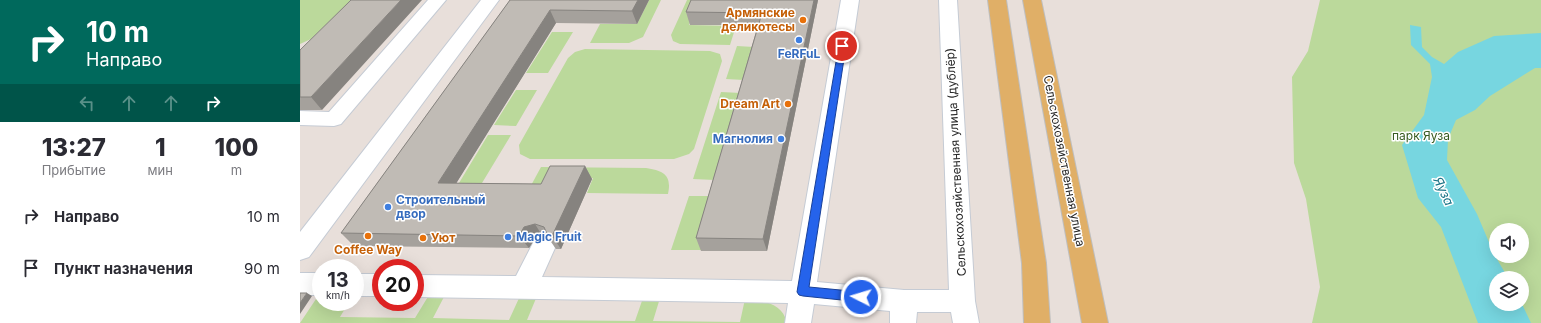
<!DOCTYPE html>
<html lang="ru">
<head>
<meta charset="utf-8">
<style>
	:root { --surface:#fff; --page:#f7f7f7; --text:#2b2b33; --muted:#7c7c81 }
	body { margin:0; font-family:Inter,sans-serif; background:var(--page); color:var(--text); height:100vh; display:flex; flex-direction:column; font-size:15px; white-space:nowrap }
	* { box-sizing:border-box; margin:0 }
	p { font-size:13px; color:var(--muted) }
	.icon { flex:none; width:22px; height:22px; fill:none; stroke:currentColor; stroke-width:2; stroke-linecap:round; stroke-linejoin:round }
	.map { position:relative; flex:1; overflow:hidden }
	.side { display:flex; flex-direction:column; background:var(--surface); width:300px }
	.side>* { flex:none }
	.banner { background:#00695c; color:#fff; overflow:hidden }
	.fabs { position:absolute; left:1189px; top:223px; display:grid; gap:8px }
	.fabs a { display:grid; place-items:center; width:40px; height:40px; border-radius:50%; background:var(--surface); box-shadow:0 4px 16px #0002; font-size:20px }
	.speed { position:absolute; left:12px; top:259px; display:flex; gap:8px; font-size:20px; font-weight:700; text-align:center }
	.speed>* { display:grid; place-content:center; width:52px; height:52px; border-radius:50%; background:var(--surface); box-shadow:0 4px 16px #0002; line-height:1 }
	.speed small { font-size:10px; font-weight:400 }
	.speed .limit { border:6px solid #d22; background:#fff; color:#111 }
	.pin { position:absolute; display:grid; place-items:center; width:34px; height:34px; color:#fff; margin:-17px; border:2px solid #fff; border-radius:50%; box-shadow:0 1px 4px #0007 }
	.me { position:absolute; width:44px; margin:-22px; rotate:275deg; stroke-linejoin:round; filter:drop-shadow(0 0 3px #0008) }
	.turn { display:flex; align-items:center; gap:14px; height:84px; padding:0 20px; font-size:18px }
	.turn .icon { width:52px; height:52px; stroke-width:2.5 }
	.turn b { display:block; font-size:28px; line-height:34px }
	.lanes { display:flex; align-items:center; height:38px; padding:0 20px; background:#0003; justify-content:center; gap:20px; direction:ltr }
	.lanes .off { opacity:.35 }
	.eta { display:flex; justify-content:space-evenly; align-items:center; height:68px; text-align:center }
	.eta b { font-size:24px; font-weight:800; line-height:28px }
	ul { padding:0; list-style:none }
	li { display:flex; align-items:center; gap:12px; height:52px; padding:0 20px }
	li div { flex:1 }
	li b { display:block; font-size:15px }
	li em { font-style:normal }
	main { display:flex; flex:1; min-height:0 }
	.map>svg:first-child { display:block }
	.green { fill:#bbd99b; fill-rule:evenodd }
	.water { fill:#77d6e0 }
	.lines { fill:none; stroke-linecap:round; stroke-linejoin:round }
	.minor-casing { stroke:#c5cbd4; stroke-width:2 }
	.major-casing { stroke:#bebebe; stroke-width:2 }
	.minor { fill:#fff; fill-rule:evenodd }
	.major { fill:#e0af67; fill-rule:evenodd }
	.wall { fill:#a5a19c }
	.shaded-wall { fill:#86837f }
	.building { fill:#c0bbb5; stroke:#86837f }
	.route { fill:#2563eb; stroke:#184099 }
	.food-dot { fill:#e8710a; stroke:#fff; stroke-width:1.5 }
	.shop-dot { fill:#3f7fe0; stroke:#fff; stroke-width:1.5 }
	.labels { text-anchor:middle; stroke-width:3; stroke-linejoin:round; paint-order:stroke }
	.food-label { font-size:12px; font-weight:bold; fill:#c56008; stroke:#fff; text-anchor:end }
	.shop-label { font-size:12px; font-weight:bold; fill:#366cbe; stroke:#fff; text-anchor:start }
	.park-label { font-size:12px; fill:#365b20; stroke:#fff }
	.street-label { font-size:12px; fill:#272727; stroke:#fff }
	.water-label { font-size:13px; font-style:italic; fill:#1b7487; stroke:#fff }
</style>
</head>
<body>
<main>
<section class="side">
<div class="banner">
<div class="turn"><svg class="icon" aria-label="right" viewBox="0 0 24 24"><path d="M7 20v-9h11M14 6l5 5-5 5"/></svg><div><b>10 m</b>Направо</div></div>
<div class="lanes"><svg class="icon off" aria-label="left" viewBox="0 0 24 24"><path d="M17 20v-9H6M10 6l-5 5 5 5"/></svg><svg class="icon off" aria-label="ahead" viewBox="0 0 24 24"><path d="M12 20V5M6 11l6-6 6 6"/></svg><svg class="icon off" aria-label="ahead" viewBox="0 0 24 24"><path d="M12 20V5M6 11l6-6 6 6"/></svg><svg class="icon" aria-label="right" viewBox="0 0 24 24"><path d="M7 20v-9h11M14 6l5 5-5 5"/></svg></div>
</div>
<div class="eta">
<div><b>13:27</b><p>Прибытие</p></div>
<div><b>1</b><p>мин</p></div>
<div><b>100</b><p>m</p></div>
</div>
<ul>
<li><svg class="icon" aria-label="right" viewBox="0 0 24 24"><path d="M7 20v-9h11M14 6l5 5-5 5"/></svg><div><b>Направо</b></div><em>10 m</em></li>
<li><svg class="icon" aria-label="arrive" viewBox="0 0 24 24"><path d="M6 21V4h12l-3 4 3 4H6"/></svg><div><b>Пункт назначения</b></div><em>90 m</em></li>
</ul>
</section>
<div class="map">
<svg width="1241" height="323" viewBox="0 0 1241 323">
	<rect width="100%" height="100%" fill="#e8dfda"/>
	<path class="green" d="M0 0H52L11 39 0 44Z
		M349 0H361L343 37 329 43H290L300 24H337Z
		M387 0H399L389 25 436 26 430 45 380 44 373 41 371 35Z
		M1020 0H1241V323H1012L1020 287 1006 199 994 163 992 77 1008 51ZM1196 230H1222V256H1196ZM1196 278H1222V304H1196Z
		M252 32H273L248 73H226Z
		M437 46 454 47 444 80 426 79Z
		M285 49 410 51 420 54 422 61 394 149 389 154 374 159H230L220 154 219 145 268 58 275 52Z
		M216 90H237L216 126 194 125Z
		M421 92 441 93 415 180 393 179Z
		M188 135H211L182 183H159Z
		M241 167 346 168C364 171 372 175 368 194L287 193 293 178H257L228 191Z
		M389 196H416L401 250H371Z
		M20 293 21 302H49L40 317 115 318 129 295H145L133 318 209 320 220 296H237L227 320 335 321 343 298H360L353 321 440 322 445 299C463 301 482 302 487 323H0Z"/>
	<path class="water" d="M1110 25 1121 27 1122 47 1132 57 1144 64 1158 52 1194 36 1241 33V68H1235L1190 96 1175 110 1156 120 1148 139 1147 160 1177 214 1194 254 1208 278H1196V304H1222L1231 323H1178L1141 227 1118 198 1102 145 1124 115 1132 77 1130 64 1111 45Z"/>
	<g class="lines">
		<g class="minor-casing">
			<path id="minor" d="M128 0H146L41 124 34 126 0 125V111L29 112Z
				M181 0H199L9 257 0 260V232Z
				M541 0H559L517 282 604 290H649L639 0H657L675 301 679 323H653L651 312H617L616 323H590V311L514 304 511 323H485L488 303 115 297V275L216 276 234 241 243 238 252 241 255 248 242 277 492 281Z
				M0 273H21V295H0Z
				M55 274H81V296H55Z"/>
		</g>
		<g class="major-casing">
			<path id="major" d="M688 0H706L746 263 750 323H724L722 263Z
				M723 0H741L808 323H782Z"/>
		</g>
		<use href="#minor" class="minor"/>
		<use href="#major" class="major"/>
	</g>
	<path class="wall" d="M210 0H349L337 24 256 23 156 183 241 184 285 166 292 179 261 249H256L249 239 243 237 234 240 229 248 54 246 41 233Z
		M391 0H518L467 251H401L396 238 458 25H390L386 12Z
		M0 50 22 110H0Z"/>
	<path class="shaded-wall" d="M101 0H122L22 110 11 97Z
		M338 0H349L337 24 332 11Z
		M514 0H518L467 251 463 239Z
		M250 10 256 23 149 195 138 183Z
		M285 166 292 179 261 249 252 236Z
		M235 224 243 237 234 240 229 248 219 236 224 227Z
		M7 293 12 296 0 314V303Z"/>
	<path class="building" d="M51 0H101L11 97H0V50Z
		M210 0H338L332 11 250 10 138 183 241 184 250 166H285L252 236H248L244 227 235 224 224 227 219 236 41 233Z
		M391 0H514L463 239 396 238 462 13 386 12Z
		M0 293H7L0 303Z"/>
	<path class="route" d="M539 44 546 46 509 287 561 292 564 293 566 297 564 300 561 302 503 296 499 295 497 292Z"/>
	<g class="food-dot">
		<circle cx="503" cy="20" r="4"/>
		<circle cx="488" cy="104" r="4"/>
		<circle cx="68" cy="236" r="4"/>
		<circle cx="123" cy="238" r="4"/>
	</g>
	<g class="shop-dot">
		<circle cx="499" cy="40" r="4"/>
		<circle cx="481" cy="139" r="4"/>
		<circle cx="88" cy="207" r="4"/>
		<circle cx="208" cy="237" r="4"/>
	</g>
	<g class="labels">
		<g class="food-label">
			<text x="495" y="17">Армянские<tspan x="495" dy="14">деликотесы</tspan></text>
			<text x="480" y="108">Dream Art</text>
			<text x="131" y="242" text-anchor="start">Уют</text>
			<text x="68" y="254" text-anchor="middle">Coffee Way</text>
		</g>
		<g class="shop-label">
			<text x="499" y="58" text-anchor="middle">FeRFuL</text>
			<text x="473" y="143" text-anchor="end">Магнолия</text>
			<text x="96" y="204">Строительный<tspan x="96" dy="14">двор</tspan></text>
			<text x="216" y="241">Magic Fruit</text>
		</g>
		<g class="park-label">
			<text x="1121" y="140">парк Яуза</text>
		</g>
		<g class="street-label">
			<text transform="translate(764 161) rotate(79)" y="4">Сельскохозяйственная улица</text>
			<text transform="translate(656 162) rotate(-93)" y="4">Сельскохозяйственная улица (дублёр)</text>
		</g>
		<g class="water-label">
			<text transform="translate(1144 191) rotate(64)" y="5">Яуза</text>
		</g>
	</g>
</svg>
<div class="fabs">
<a><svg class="icon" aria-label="sound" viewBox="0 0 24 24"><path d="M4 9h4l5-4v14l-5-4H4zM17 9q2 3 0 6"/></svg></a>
<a><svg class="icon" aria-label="layers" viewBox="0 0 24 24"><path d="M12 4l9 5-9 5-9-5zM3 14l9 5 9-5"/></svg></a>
</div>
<div class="speed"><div>13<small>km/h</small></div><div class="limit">20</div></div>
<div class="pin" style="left:542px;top:46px;background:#d93025"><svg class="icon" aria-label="arrive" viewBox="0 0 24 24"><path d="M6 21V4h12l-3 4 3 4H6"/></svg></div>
<svg class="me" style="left:561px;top:297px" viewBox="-20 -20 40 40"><circle r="17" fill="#2563eb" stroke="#fff" stroke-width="3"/><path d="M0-11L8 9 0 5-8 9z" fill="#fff"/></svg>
</div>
</main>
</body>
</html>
